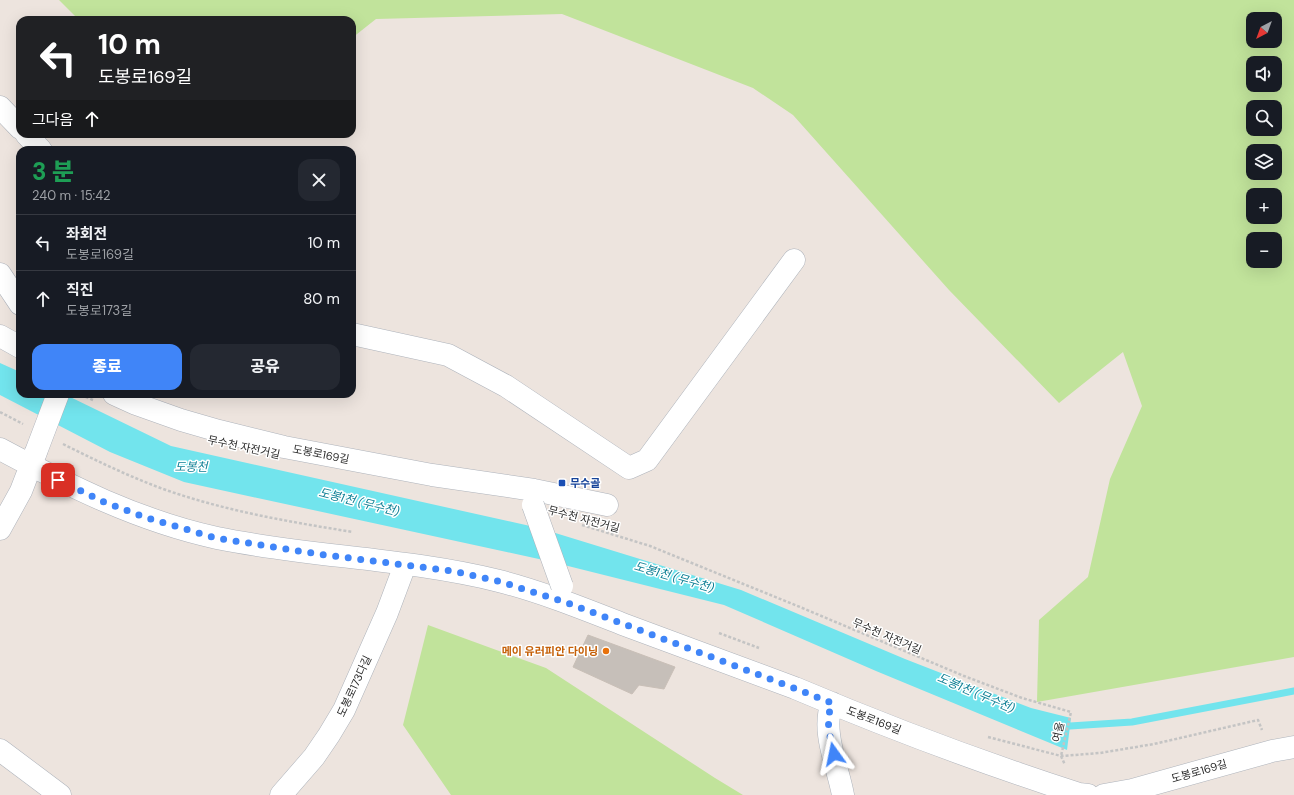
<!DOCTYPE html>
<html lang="ko">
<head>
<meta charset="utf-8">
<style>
	:root { --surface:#171b24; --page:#242831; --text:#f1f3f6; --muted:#9ea1a6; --line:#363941; --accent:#4085f8 }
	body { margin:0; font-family:"DM Sans","Noto Sans KR",sans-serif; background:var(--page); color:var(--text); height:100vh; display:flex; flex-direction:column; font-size:15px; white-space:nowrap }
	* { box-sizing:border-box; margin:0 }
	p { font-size:13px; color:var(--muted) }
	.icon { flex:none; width:22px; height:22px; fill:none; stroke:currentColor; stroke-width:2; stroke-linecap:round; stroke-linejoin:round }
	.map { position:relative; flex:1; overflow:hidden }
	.panel { position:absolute; left:16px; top:146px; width:340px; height:252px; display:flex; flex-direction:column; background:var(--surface); border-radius:12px; box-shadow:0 4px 16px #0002 }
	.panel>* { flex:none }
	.top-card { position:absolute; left:16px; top:16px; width:340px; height:122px; border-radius:12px; box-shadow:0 4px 16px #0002; background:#202124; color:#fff; overflow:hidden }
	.needle { width:26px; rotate:221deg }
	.buttons { position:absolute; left:1246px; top:12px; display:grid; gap:8px }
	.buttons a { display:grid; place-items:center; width:36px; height:36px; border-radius:8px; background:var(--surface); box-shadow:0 4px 16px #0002; font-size:20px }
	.pin { position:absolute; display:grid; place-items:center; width:34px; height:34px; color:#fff; margin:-17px; border-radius:8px; box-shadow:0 2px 6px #0006 }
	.me { position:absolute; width:44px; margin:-22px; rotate:348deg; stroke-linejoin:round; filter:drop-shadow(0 0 3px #0008) }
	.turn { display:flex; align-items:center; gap:14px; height:84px; padding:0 16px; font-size:18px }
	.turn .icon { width:52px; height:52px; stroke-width:2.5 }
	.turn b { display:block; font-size:28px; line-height:34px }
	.then { display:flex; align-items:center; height:38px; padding:0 16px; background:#0003; gap:8px; font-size:15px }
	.round { display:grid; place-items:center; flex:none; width:42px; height:42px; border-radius:12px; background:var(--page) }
	.overview { display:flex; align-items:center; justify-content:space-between; height:68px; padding:0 16px }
	h1 { font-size:24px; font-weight:800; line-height:30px; color:#1e9e55 }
	.action { display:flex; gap:8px; margin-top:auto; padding:8px 16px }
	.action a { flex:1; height:46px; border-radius:12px; background:var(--accent); color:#fff; font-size:16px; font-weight:800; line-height:46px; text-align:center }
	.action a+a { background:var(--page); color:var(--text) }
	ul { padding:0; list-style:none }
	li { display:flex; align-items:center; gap:12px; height:56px; padding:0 16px; border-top:1px solid var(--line) }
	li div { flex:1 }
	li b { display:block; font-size:15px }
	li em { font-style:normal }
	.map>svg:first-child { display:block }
	.green { fill:#c1e39b; fill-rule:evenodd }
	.water { fill:#72e4ed }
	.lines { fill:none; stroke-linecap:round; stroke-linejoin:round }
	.stream { stroke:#72e4ed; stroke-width:7 }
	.building { fill:#c6bfb9; stroke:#c9bfb7 }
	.minor-casing { stroke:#aeb3bb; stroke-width:23 }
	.path { stroke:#c4c4c4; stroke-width:2.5; stroke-dasharray:3 2; stroke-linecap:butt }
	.minor { stroke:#fff; stroke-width:22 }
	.minor-bridge-casing { stroke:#aeb3bb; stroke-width:23; stroke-linecap:butt }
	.minor-bridge { stroke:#fff; stroke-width:22 }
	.route { stroke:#4085f8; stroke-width:7; stroke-dasharray:0 12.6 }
	.transit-dot { fill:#1a4fb4; stroke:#fff; stroke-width:1.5 }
	.food-dot { fill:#e8710a; stroke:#fff; stroke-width:1.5 }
	.labels { text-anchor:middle; stroke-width:3; stroke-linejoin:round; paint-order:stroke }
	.street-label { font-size:11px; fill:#2b2b2b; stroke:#fff }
	.transit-label { font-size:11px; font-weight:bold; fill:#164399; stroke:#fff; text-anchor:start }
	.food-label { font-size:11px; font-weight:bold; fill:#c56008; stroke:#fff; text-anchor:end }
	.water-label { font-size:12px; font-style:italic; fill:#0f8095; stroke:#fff }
</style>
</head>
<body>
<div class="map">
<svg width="1294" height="795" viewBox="0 0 1294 795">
	<rect width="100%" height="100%" fill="#ede4de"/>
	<path class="green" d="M59 0H1294V657L1037 702 1039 620 1088 577 1110 479 1142 406 1123 352 1059 403 949 290 793 115 753 88 562 14 376 19 352 38V20H79ZM1253 19H1275V41H1253ZM1253 63H1275V85H1253ZM1253 107H1275V129H1253ZM1253 151H1275V173H1253ZM1253 195H1275V217H1253ZM1253 239H1275V261H1253Z
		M428 625 546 668 715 778 743 795H451L403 725Z"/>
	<path class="water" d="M0 363 20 372V394H64L171 446 539 528 741 590 905 659 1031 708 1071 718 1067 750 876 671 724 605 548 561 184 482 110 452 0 395Z"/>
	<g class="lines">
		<path class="stream" d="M1062 724 1070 726 1132 722 1294 691"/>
	</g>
	<path class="building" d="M588 635 675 667 664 689 639 685 632 694 573 667Z"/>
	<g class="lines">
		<g class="minor-casing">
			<path id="minor" d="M0 107 20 128
				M26 134 41 150
				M0 274 20 304
				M352 334 448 355 506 386 629 468 647 460 794 260
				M0 336 20 347
				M114 394 136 404 181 420 219 431 284 447 432 475 534 490 607 505
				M0 449C69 486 139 521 217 538 310 557 406 558 499 581 542 592 584 609 625 625 682 646 738 667 795 688 887 727 983 763 1079 794L1088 795
				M0 529 21 491 36 452
				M832 703C821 731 838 767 843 795
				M0 750 60 795
				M281 795 314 757 329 735 344 710 387 613 405 565
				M1104 795 1132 790 1272 751 1294 747"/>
		</g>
		<path class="path" d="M81 395 93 400
			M0 412 23 424
			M63 444C97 461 130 477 166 490 226 511 290 522 353 532
			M582 525 650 546 800 607 964 676 1022 698 1071 712 1061 756
			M719 633 759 648
			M988 737 1061 756 1100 753 1154 744 1258 720 1262 730
			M1061 756 1065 765"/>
		<use href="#minor" class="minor"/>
		<g class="minor-bridge-casing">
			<path id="minor-bridge" d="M36 452 58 394
				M533 505 562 586"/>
		</g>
		<use href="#minor-bridge" class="minor-bridge"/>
	</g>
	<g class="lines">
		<path class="route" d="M58 480 104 502 147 518 216 538 318 554 452 571 498 581 565 602 794 688 832 703C825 722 830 736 834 754"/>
	</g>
	<rect class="transit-dot" x="558" y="479" width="8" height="8" rx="2"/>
	<circle class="food-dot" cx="606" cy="651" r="4"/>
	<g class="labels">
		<g class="street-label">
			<text transform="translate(244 447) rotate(12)" y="4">무수천 자전거길</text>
			<text transform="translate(321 454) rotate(11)" y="4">도봉로169길</text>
			<text transform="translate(584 519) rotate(15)" y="4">무수천 자전거길</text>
			<text transform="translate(887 636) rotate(23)" y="4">무수천 자전거길</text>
			<text transform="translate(354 686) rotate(-65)" y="4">도봉로173다길</text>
			<text transform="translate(874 720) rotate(21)" y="4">도봉로169길</text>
			<text transform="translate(1058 732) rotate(-78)" y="4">여울</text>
			<text transform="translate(1199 771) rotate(-16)" y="4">도봉로169길</text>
		</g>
		<g class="transit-label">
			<text x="570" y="487">무수골</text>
		</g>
		<g class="food-label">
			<text x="598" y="655">메이 유러피안 다이닝</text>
		</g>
		<g class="water-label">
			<text x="191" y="471">도봉천</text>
			<text transform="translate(359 502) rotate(14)" y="4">도봉1천 (무수천)</text>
			<text transform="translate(674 577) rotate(16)" y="4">도봉1천 (무수천)</text>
			<text transform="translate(976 693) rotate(23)" y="4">도봉1천 (무수천)</text>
		</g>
	</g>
</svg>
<div class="buttons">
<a><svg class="needle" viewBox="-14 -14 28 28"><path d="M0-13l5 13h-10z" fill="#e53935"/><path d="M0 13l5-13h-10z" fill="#9ea1a6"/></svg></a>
<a><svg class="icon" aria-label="sound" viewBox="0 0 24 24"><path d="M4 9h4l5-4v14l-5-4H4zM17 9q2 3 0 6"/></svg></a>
<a><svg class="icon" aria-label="search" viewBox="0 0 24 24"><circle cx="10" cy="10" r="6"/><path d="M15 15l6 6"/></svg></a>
<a><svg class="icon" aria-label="layers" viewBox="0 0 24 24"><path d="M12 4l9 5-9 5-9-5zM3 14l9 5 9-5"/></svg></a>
<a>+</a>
<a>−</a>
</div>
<div class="pin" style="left:58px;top:480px;background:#d93025"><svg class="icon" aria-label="arrive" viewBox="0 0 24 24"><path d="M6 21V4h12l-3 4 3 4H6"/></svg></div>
<svg class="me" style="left:834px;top:754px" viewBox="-20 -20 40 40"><path d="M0-17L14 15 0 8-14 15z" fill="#4085f8" stroke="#fff" stroke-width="4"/></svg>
<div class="top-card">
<div class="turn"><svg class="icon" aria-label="left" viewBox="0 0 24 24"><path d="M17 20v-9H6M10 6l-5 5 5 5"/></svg><div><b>10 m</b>도봉로169길</div></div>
<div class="then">그다음<svg class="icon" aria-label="ahead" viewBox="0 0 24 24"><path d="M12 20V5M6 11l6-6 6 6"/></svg></div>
</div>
<section class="panel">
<div class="overview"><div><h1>3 분</h1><p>240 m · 15:42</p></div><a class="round"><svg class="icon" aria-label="close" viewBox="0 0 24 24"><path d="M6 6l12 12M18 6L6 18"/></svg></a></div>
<ul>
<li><svg class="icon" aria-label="left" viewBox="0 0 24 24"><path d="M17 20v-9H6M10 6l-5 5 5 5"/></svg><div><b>좌회전</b><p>도봉로169길</p></div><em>10 m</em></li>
<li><svg class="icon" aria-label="ahead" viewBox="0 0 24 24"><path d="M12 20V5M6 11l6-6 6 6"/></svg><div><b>직진</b><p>도봉로173길</p></div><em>80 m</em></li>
</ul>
<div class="action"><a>종료</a><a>공유</a></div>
</section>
</div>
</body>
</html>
